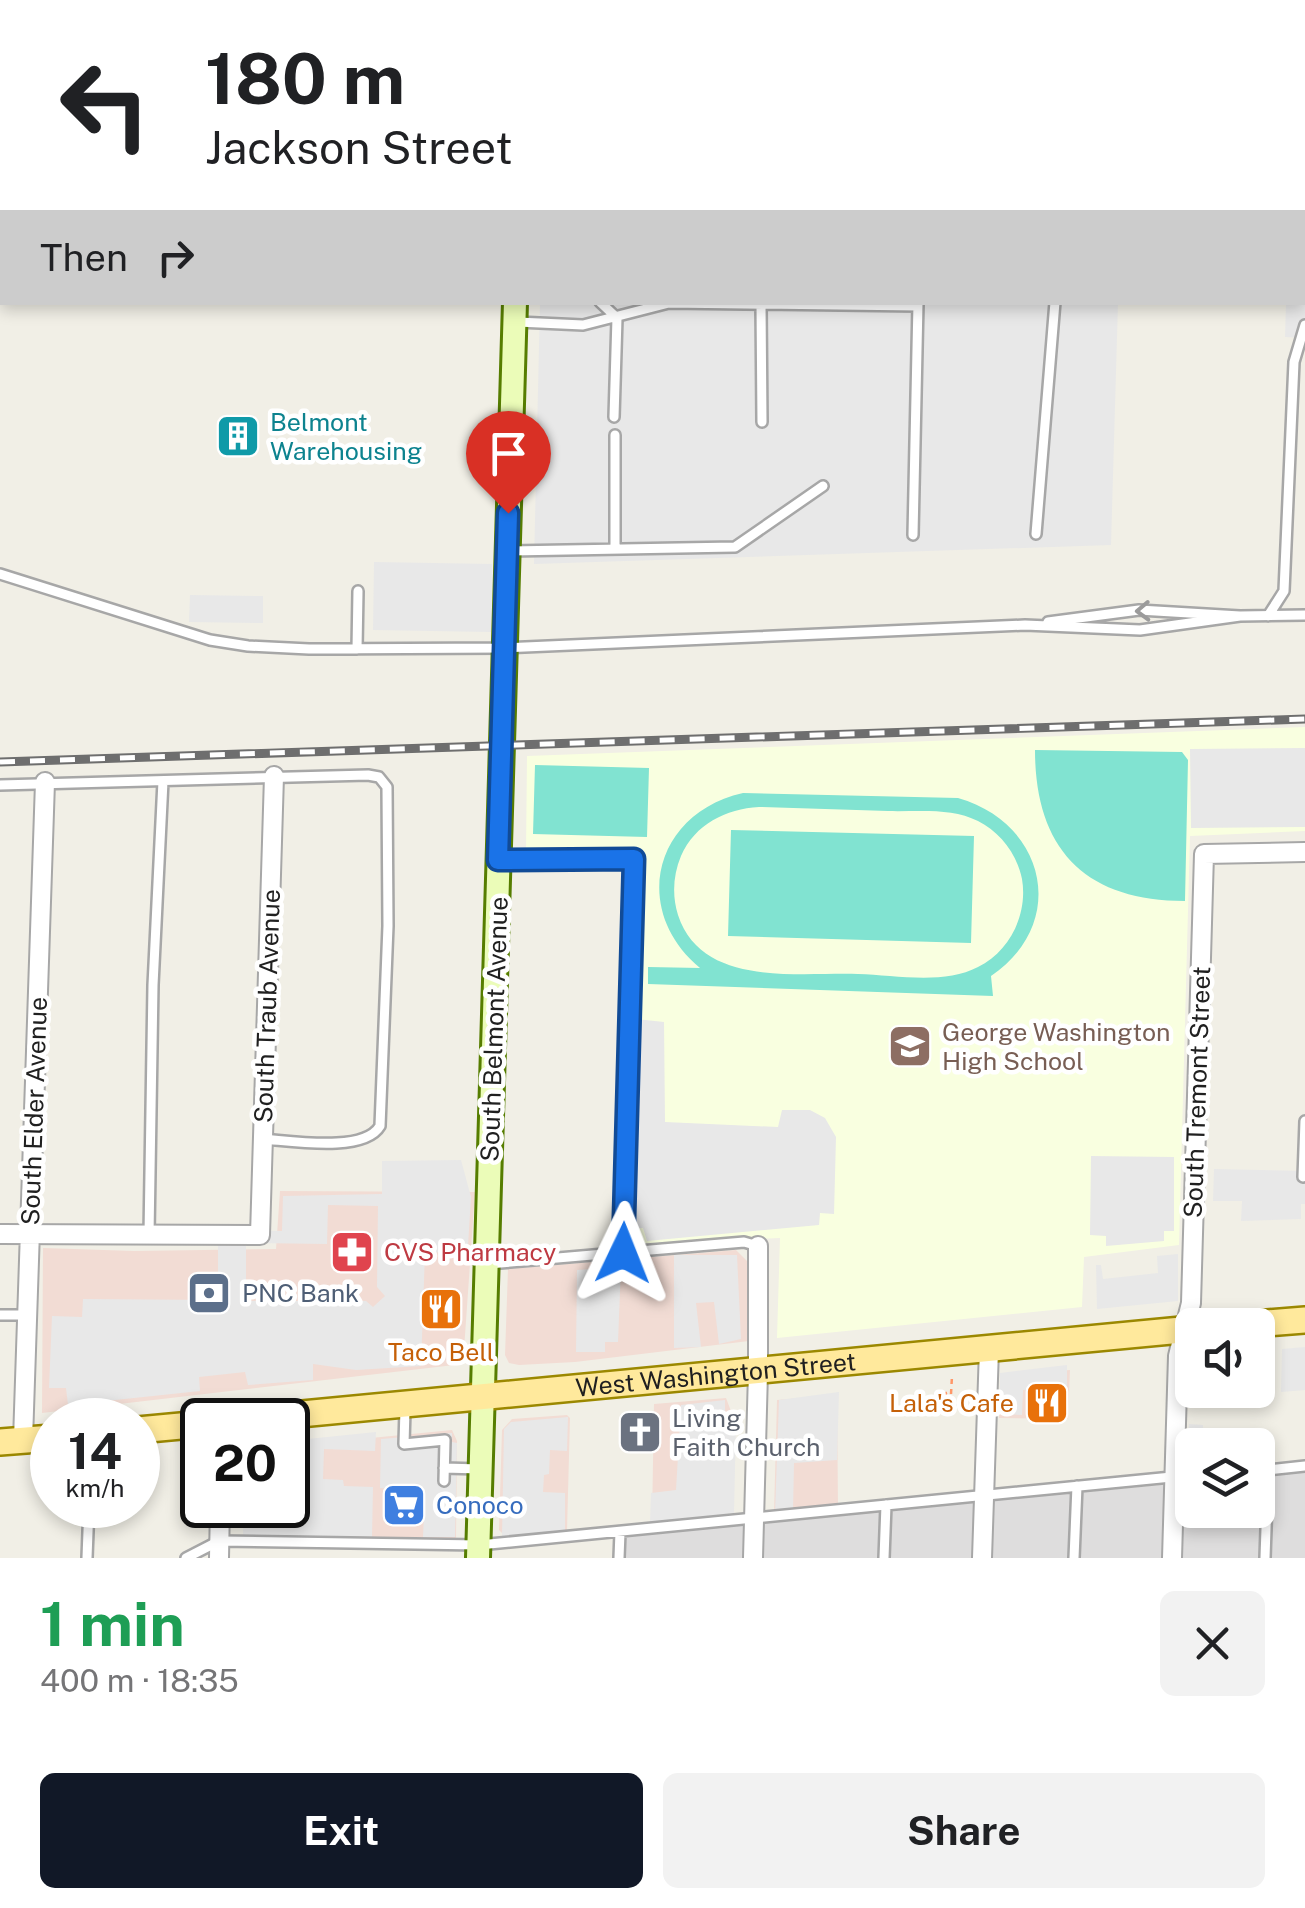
<!DOCTYPE html>
<html lang="en">
<head>
<meta charset="utf-8">
<style>
	:root { --surface:#fff; --page:#f2f2f2; --text:#202124; --muted:#757577; --accent:#111827 }
	body { margin:0; font-family:"Public Sans",sans-serif; background:var(--page); color:var(--text); height:100vh; display:flex; flex-direction:column; font-size:38px; white-space:nowrap }
	* { box-sizing:border-box; margin:0 }
	p { font-size:32px; color:var(--muted) }
	.icon { flex:none; width:55px; height:55px; fill:none; stroke:currentColor; stroke-width:2; stroke-linecap:round; stroke-linejoin:round }
	.map { position:relative; height:1558px; overflow:hidden }
	.drawer { display:flex; flex-direction:column; background:var(--surface); flex:1 }
	.drawer>* { flex:none }
	.banner { position:absolute; left:0px; top:0px; width:1305px; height:305px; box-shadow:0 5px 15px #0003; background:#fff; color:var(--text); overflow:hidden }
	.controls { position:absolute; left:1175px; top:1308px; display:grid; gap:20px }
	.controls a { display:grid; place-items:center; width:100px; height:100px; border-radius:15px; background:var(--surface); box-shadow:0 5px 15px #0003; font-size:50px }
	.speed { position:absolute; left:30px; top:1398px; display:flex; gap:20px; font-size:50px; font-weight:700; text-align:center }
	.speed>* { display:grid; place-content:center; width:130px; height:130px; border-radius:50%; background:var(--surface); box-shadow:0 5px 15px #0003; line-height:1 }
	.speed small { font-size:25px; font-weight:400 }
	.speed .limit { border:5px solid #111; border-radius:15px; background:#fff; color:#111 }
	.pin { position:absolute; display:grid; place-items:center; width:85px; height:85px; color:#fff; margin:-102px -42px; border-radius:50% 50% 50% 0; rotate:-45deg; box-shadow:0 0 10px #0007 }
	.pin .icon { rotate:45deg }
	.me { position:absolute; width:110px; margin:-55px; rotate:2deg; stroke-linejoin:round; filter:drop-shadow(0 0 8px #0008) }
	.turn { display:flex; align-items:center; gap:35px; height:210px; padding:0 40px; font-size:45px }
	.turn .icon { width:130px; height:130px; stroke-width:2.5 }
	.turn b { display:block; font-size:70px; line-height:85px }
	.then { display:flex; align-items:center; height:95px; padding:0 40px; background:#0003; gap:20px; font-size:38px }
	.round { display:grid; place-items:center; flex:none; width:105px; height:105px; border-radius:15px; background:var(--page) }
	.summary { display:flex; align-items:center; justify-content:space-between; height:170px; padding:0 40px }
	h1 { font-size:60px; font-weight:700; line-height:75px; color:#1e9e55 }
	.cta { display:flex; gap:20px; margin-top:auto; padding:20px 40px }
	.cta a { flex:1; height:115px; border-radius:15px; background:var(--accent); color:#fff; font-size:40px; font-weight:700; line-height:115px; text-align:center }
	.cta a+a { background:var(--page); color:var(--text) }
	.map>svg:first-child { display:block }
	.residential { fill:#dedddd }
	.commercial { fill:#f2dcd4 }
	.education { fill:#f9ffe0 }
	.pitch { fill:#81e3d1; fill-rule:evenodd }
	.parking { fill:#e8e8e8; fill-rule:evenodd }
	.lines { fill:none; stroke-linecap:round; stroke-linejoin:round }
	.lane-casing { stroke:#a7a7a7; stroke-width:14 }
	.street-casing { stroke:#a7a7a7; stroke-width:22 }
	.secondary-casing { stroke:#567d00; stroke-width:28 }
	.primary-casing { stroke:#9b8800; stroke-width:30 }
	.path { stroke:#ff9768; stroke-width:2.5; stroke-dasharray:5 5; stroke-linecap:butt }
	.lane { stroke:#fff; stroke-width:9 }
	.street { stroke:#fff; stroke-width:18 }
	.secondary { stroke:#ebfcb8; stroke-width:22 }
	.primary { stroke:#ffe99c; stroke-width:25 }
	.rail-casing { stroke:#6e6e6e; stroke-width:9 }
	.rail { stroke:#fff; stroke-width:5; stroke-dasharray:15; stroke-linecap:butt }
	.oneway { stroke:#9b9b9b }
	.route-casing { stroke:#114b97; stroke-width:25 }
	.route { stroke:#1a73e8; stroke-width:18 }
	.labels { text-anchor:middle; stroke-width:9; stroke-linejoin:round; paint-order:stroke }
	.culture-label { font-size:25px; fill:#0d838f; stroke:#fff; text-anchor:start }
	.street-label { font-size:25px; fill:#202020; stroke:#fff }
	.education-label { font-size:25px; fill:#785e54; stroke:#fff; text-anchor:start }
	.health-label { font-size:25px; fill:#be3a42; stroke:#fff; text-anchor:start }
	.service-label { font-size:25px; fill:#4e5e75; stroke:#fff; text-anchor:start }
	.food-label { font-size:25px; fill:#c56008; stroke:#fff }
	.worship-label { font-size:25px; fill:#5b616d; stroke:#fff; text-anchor:start }
	.shop-label { font-size:25px; fill:#366cbe; stroke:#fff; text-anchor:start }
</style>
</head>
<body>
<div class="map">
<svg width="1305" height="1558" viewBox="0 0 1305 1558">
	<rect width="100%" height="100%" fill="#f1efe6"/>
	<path class="residential" d="M1305 1472V1558H623L624 1535 1192 1482V1510H1258V1476Z"/>
	<path class="commercial" d="M280 1191 475 1192 463 1364 42 1413 43 1248 134 1251 276 1249Z
		M736 1250 748 1262 749 1341 575 1362 519 1365 509 1363 505 1355 508 1269Z
		M1070 1370 1068 1419 999 1418 1001 1379 1005 1375Z
		M837 1395 838 1508 774 1514 777 1400Z
		M726 1398 734 1419 730 1507 652 1520 654 1404Z
		M567 1415 570 1418 567 1531 507 1538 499 1530 502 1430 512 1419Z
		M452 1430 457 1441 456 1539 289 1538 290 1446Z"/>
	<path class="education" d="M1305 727V831L1190 836 1179 1245 1084 1257 1082 1307 777 1338 780 1238 629 1244 642 854 526 852 527 756Z"/>
	<path class="pitch" d="M1035 750 1182 752 1188 760 1185 901C1085 901 1035 849 1035 750Z
		M535 765 649 768 647 837 533 834Z
		M743 793 958 798C1046 823 1069 923 991 976L993 996 648 984V967L700 968C630 910 654 813 743 793ZM759 807C802 808 845 810 888 811 917 812 951 807 978 821 1000 832 1017 854 1022 879 1028 914 1010 951 978 967 944 985 895 975 858 974 798 972 702 988 678 915 672 896 673 875 681 856 695 824 726 809 759 807Z
		M731 830 974 836 971 943 728 936Z"/>
	<path class="parking" d="M548 0H1125L548 2Z
		M1298 0H1305V338L1285 337 1286 303 1302 302V2Z
		M540 303H1118L1111 545 534 564Z
		M374 562 492 564 491 632 373 630Z
		M190 595 263 596V623L189 622Z
		M1305 748V827L1191 828 1190 749Z
		M636 1019 664 1022 665 1122 778 1127 782 1110H810L825 1118 836 1137 834 1214 820 1213 819 1225 647 1241 643 1228 630 1229Z
		M1091 1156 1174 1157V1231H1164V1241L1106 1246V1236L1090 1235Z
		M461 1160 471 1197 468 1246H456L455 1253 425 1252 421 1366 356 1370 313 1364V1380L248 1385 245 1372 199 1377 200 1391 68 1405 66 1388H49L52 1316 82 1317 83 1299 218 1300V1230L282 1231 283 1196 382 1194V1161ZM328 1205 378 1206 377 1287 385 1296 373 1307 366 1301H246V1243L327 1244Z
		M1214 1169 1305 1171V1204H1301V1219L1241 1221 1242 1201H1213Z
		M1178 1254V1301L1097 1309 1096 1265H1101L1103 1279 1158 1273 1157 1256Z
		M674 1255H737L741 1339 719 1344 714 1302 696 1303 701 1347 674 1348Z
		M621 1267 618 1342H605V1352H576L577 1270Z
		M1305 1347V1390L1281 1392 1282 1349Z
		M1067 1365V1392L1023 1390 1022 1415 999 1414 1000 1373Z
		M839 1392 837 1460 794 1463 793 1511 775 1513 779 1400Z
		M725 1400V1412L736 1423 734 1513 650 1523 651 1493 676 1490 681 1405Z
		M568 1417 567 1451 550 1450 549 1474 544 1475 543 1492 565 1493V1531L502 1537 504 1429 511 1422Z
		M1189 1424 1203 1425V1432L1241 1433 1240 1445H1192V1473H1187Z
		M376 1432 375 1451 324 1449 323 1479 343 1480 344 1486 373 1487 372 1537 243 1535 244 1505H288V1441Z
		M452 1433V1442L457 1443 455 1537H423L425 1492 380 1488 381 1439Z"/>
	<g class="lines">
		<g class="lane-casing">
			<path id="lane" d="M378 2 389 0
				M627 2V0
				M0 106 2 105
				M600 302 617 318 614 417
				M761 305 762 422
				M518 322 583 325 669 303 918 306
				M1036 534 1055 302
				M913 535 918 303
				M615 547V435
				M510 551 735 547 823 486
				M0 574 210 640 248 646 309 649 504 648 1025 625 1140 630 1240 616
				M1268 616 1284 591 1294 362 1305 325
				M1048 622 1139 610 1240 616 1305 615
				M357 649 358 591
				M0 785 368 775 379 777 387 787 388 926 380 1126C364 1153 292 1141 263 1139
				M1303 1177 1305 1121
				M149 1235 153 985 163 781
				M623 1253 634 859
				M488 1264 744 1242 758 1246
				M0 1315H27
				M405 1409 404 1444 445 1440 444 1481
				M444 1468 480 1469
				M1258 1471 1305 1466
				M87 1558 89 1505
				M186 1558 219 1541 479 1545 1192 1475
				M619 1558 620 1532
				M884 1558 886 1505
				M1074 1558 1077 1486
				M1265 1558 1268 1470"/>
		</g>
		<g class="street-casing">
			<path id="street" d="M498 860 634 859
				M0 1234 260 1235 274 776
				M23 1440 45 782
				M219 1558 220 1505
				M753 1558 758 1372V1246
				M982 1558 989 1349
				M1172 1558 1178 1356 1191 1303 1204 854 1305 852"/>
		</g>
		<g class="secondary-casing">
			<path id="secondary" d="M524 2V0
				M478 1558 515 302"/>
		</g>
		<g class="primary-casing">
			<g id="primary">
				<path d="M1242 1325 1305 1320"/>
				<path id="s1" d="M238 1420 1192 1329"/>
				<path d="M138 1430 202 1424"/>
				<path d="M0 1442 52 1438"/>
			</g>
		</g>
		<path class="path" d="M951 1394 952 1376
			M945 1407 946 1393H951"/>
		<use href="#lane" class="lane"/>
		<use href="#street" class="street"/>
		<use href="#secondary" class="secondary"/>
		<use href="#primary" class="primary"/>
		<g class="rail-casing">
			<path id="rail" d="M274 2 283 0
				M306 2 315 0
				M0 78H2
				M0 762 1305 719"/>
		</g>
		<use href="#rail" class="rail"/>
	</g>
	<defs><path id="oneway-chevron" d="M-2-3.5L2.5 0L-2 3.5" fill="none" stroke-width="1.6" stroke-linecap="round" stroke-linejoin="round" transform="scale(2.5)"/></defs>
	<use class="oneway" href="#oneway-chevron" transform="translate(1143 611) rotate(178)"/>
	<g class="lines">
		<g class="route-casing">
			<path id="route" d="M508 513 498 860 634 859 623 1253"/>
		</g>
		<use href="#route" class="route"/>
	</g>
	<defs>
		<g id="building-square" transform="scale(2.25)"><rect x="-9" y="-9" width="18" height="18" rx="4" fill="#0f9aa8" stroke="#fff"/><path d="M-4-6H4V6H1V3H-1V6H-4ZM-2.5-4.3h1.7v1.8h-1.7ZM.8-4.3h1.7v1.8H.8ZM-2.5-1h1.7V.8h-1.7ZM.8-1h1.7V.8H.8Z" fill="#fff"/></g>
		<g id="school-square" transform="scale(2.25)"><rect x="-9" y="-9" width="18" height="18" rx="4" fill="#8d6e63" stroke="#fff"/><path d="M0-5L7-2L0 1L-7-2ZM-4 1L0 2.5L4 1V4Q0 6-4 4Z" fill="#fff"/></g>
		<g id="pharmacy-square" transform="scale(2.25)"><rect x="-9" y="-9" width="18" height="18" rx="4" fill="#e0444e" stroke="#fff"/><path d="M-2-6h4v4h4v4h-4v4h-4v-4h-4v-4h4Z" fill="#fff"/></g>
		<g id="bank-square" transform="scale(2.25)"><rect x="-9" y="-9" width="18" height="18" rx="4" fill="#5c6f8a" stroke="#fff"/><path d="M-6-4H6V4H-6ZM0-2.3a2.3 2.3 0 1 0 0 4.6a2.3 2.3 0 1 0 0-4.6Z" fill="#fff"/></g>
		<g id="restaurant-square" transform="scale(2.25)"><rect x="-9" y="-9" width="18" height="18" rx="4" fill="#e8710a" stroke="#fff"/><path d="M-5-6h1v4h1v-4h1v4h1v-4h1v5L-1.5 .5V6h-2V.5L-5-1ZM5-6V6H3V1.5H1.5Q1.5-4 5-6Z" fill="#fff"/></g>
		<g id="church-square" transform="scale(2.25)"><rect x="-9" y="-9" width="18" height="18" rx="4" fill="#6b7280" stroke="#fff"/><path d="M-1.2-6h2.4v3.5h3.3v2.4h-3.3V6h-2.4V-.1h-3.3v-2.4h3.3Z" fill="#fff"/></g>
		<g id="supermarket-square" transform="scale(2.25)"><rect x="-9" y="-9" width="18" height="18" rx="4" fill="#3f7fe0" stroke="#fff"/><path d="M-6-5.5h2.5l.6 2H6L4.5 2H-2.5L-4.4-4H-6ZM-1.5 3.2a1.3 1.3 0 1 0 .1 0ZM3 3.2a1.3 1.3 0 1 0 .1 0Z" fill="#fff"/></g>
	</defs>
	<g fill-rule="evenodd">
		<use href="#building-square" x="238" y="436"/>
		<use href="#school-square" x="910" y="1046"/>
		<use href="#pharmacy-square" x="352" y="1252"/>
		<use href="#bank-square" x="209" y="1293"/>
		<use href="#restaurant-square" x="441" y="1309"/>
		<use href="#restaurant-square" x="1047" y="1403"/>
		<use href="#church-square" x="640" y="1432"/>
		<use href="#supermarket-square" x="404" y="1505"/>
	</g>
	<g class="labels">
		<g class="culture-label">
			<text x="270" y="431">Belmont<tspan x="270" dy="29">Warehousing</tspan></text>
		</g>
		<g class="street-label">
			<text transform="translate(267 1006) rotate(-88)" y="9">South Traub Avenue</text>
			<text transform="translate(494 1029) rotate(-88)" y="9">South Belmont Avenue</text>
			<text transform="translate(1197 1092) rotate(-88)" y="9">South Tremont Street</text>
			<text transform="translate(34 1111) rotate(-88)" y="9">South Elder Avenue</text>
			<text dy="9" stroke="none"><textPath href="#s1" startOffset="480">West Washington Street</textPath></text>
		</g>
		<g class="education-label">
			<text x="942" y="1041">George Washington<tspan x="942" dy="29">High School</tspan></text>
		</g>
		<g class="health-label">
			<text x="384" y="1261">CVS Pharmacy</text>
		</g>
		<g class="service-label">
			<text x="242" y="1302">PNC Bank</text>
		</g>
		<g class="food-label">
			<text x="441" y="1361">Taco Bell</text>
			<text x="1014" y="1412" text-anchor="end">Lala's Cafe</text>
		</g>
		<g class="worship-label">
			<text x="672" y="1427">Living<tspan x="672" dy="29">Faith Church</tspan></text>
		</g>
		<g class="shop-label">
			<text x="436" y="1514">Conoco</text>
		</g>
	</g>
</svg>
<div class="controls">
<a><svg class="icon" aria-label="sound" viewBox="0 0 24 24"><path d="M4 9h4l5-4v14l-5-4H4zM17 9q2 3 0 6"/></svg></a>
<a><svg class="icon" aria-label="layers" viewBox="0 0 24 24"><path d="M12 4l9 5-9 5-9-5zM3 14l9 5 9-5"/></svg></a>
</div>
<div class="speed"><div>14<small>km/h</small></div><div class="limit">20</div></div>
<div class="pin" style="left:508px;top:513px;background:#d93025"><svg class="icon" aria-label="arrive" viewBox="0 0 24 24"><path d="M6 21V4h12l-3 4 3 4H6"/></svg></div>
<svg class="me" style="left:623px;top:1253px" viewBox="-20 -20 40 40"><path d="M0-17L14 15 0 8-14 15z" fill="#1a73e8" stroke="#fff" stroke-width="4"/></svg>
<div class="banner">
<div class="turn"><svg class="icon" aria-label="left" viewBox="0 0 24 24"><path d="M17 20v-9H6M10 6l-5 5 5 5"/></svg><div><b>180 m</b>Jackson Street</div></div>
<div class="then">Then<svg class="icon" aria-label="right" viewBox="0 0 24 24"><path d="M7 20v-9h11M14 6l5 5-5 5"/></svg></div>
</div>
</div>
<section class="drawer">
<div class="summary"><div><h1>1 min</h1><p>400 m · 18:35</p></div><a class="round"><svg class="icon" aria-label="close" viewBox="0 0 24 24"><path d="M6 6l12 12M18 6L6 18"/></svg></a></div>
<div class="cta"><a>Exit</a><a>Share</a></div>
</section>
</body>
</html>
